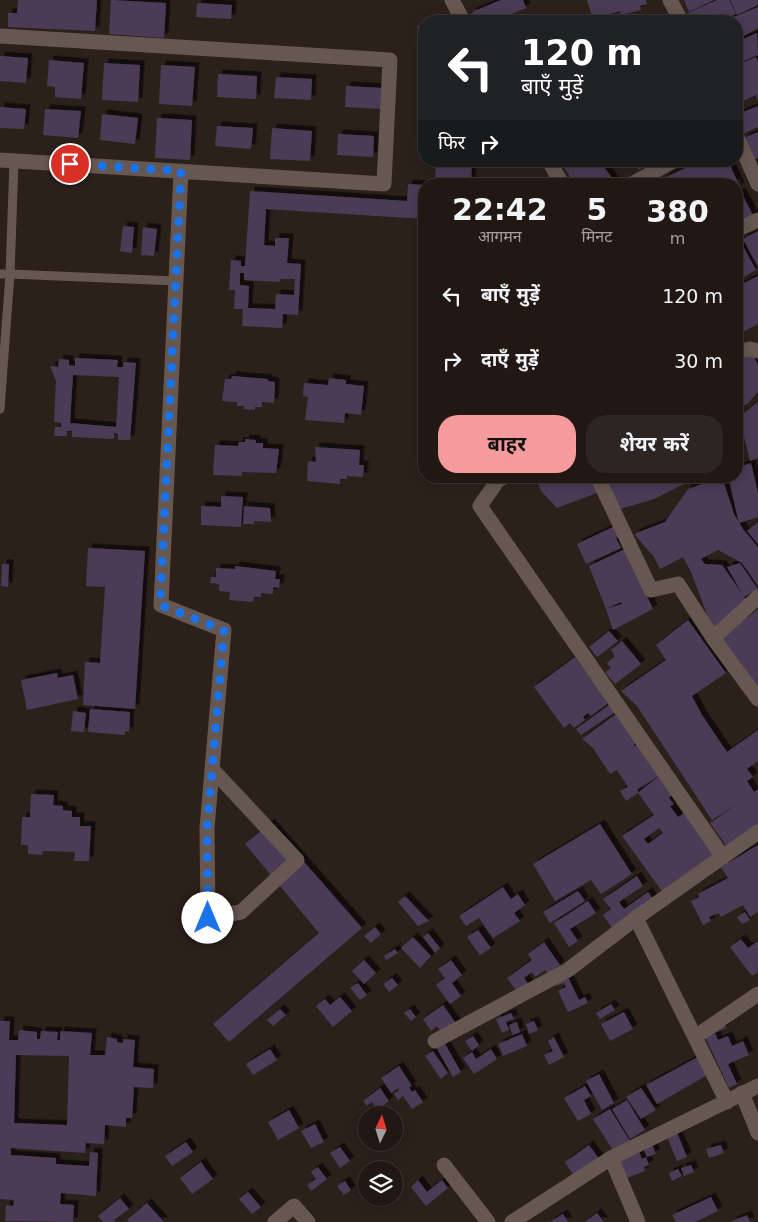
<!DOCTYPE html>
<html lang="hi">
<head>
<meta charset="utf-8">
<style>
	:root { --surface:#211814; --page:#2d2522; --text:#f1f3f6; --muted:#a2a0a0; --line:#3e3734; --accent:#f59b9d }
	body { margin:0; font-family:"DejaVu Sans","Noto Sans Devanagari",sans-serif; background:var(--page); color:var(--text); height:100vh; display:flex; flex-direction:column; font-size:19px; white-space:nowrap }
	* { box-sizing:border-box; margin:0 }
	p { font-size:16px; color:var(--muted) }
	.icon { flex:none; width:28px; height:28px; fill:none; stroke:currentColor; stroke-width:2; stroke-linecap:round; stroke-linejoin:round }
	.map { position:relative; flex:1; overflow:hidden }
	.details { position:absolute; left:418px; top:178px; width:325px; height:305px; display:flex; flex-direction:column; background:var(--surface); border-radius:20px; box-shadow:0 2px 12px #0003,0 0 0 1px var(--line) }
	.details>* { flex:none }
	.top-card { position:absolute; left:418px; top:15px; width:325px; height:152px; border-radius:20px; box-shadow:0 2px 12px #0003,0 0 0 1px var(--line); background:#202124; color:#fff; overflow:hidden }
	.needle { width:32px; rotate:4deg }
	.tools { position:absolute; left:358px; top:1106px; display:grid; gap:10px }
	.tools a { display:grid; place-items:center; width:45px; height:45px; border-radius:50%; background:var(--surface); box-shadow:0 2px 12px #0003,0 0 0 1px var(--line); font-size:25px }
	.pin { position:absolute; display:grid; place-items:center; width:42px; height:42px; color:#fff; margin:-21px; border:2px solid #fff; border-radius:50%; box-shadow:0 1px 5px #0007 }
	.me { position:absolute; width:55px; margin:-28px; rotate:0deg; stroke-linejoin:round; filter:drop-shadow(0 0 4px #0008) }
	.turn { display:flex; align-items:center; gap:18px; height:105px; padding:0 20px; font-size:22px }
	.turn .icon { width:65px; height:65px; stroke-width:2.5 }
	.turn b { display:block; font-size:35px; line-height:42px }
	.then { display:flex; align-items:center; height:48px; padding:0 20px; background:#0003; gap:10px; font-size:19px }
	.eta { display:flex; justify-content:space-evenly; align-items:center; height:85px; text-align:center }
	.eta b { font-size:30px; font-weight:700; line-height:35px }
	.button { display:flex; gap:10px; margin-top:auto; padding:10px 20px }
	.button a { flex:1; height:58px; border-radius:20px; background:var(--accent); color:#111; font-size:20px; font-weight:700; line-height:58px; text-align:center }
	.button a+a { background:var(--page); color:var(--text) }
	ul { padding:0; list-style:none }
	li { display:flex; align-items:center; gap:15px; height:65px; padding:0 20px }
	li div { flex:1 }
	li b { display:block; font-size:19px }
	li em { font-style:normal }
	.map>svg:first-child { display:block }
	.building { fill:#4b3b57; fill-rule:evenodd; filter:url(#shadow) }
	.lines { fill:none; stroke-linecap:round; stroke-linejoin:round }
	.lane { stroke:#675751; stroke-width:9 }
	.street { stroke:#675751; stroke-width:15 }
	.route { stroke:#1a73e8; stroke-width:9; stroke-dasharray:0 16.2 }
</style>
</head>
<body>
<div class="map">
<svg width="758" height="1222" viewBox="0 0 758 1222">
	<defs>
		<filter id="shadow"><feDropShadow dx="4.5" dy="-4.5" stdDeviation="0" flood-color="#0009"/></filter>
	</defs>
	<rect width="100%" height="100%" fill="#2c201b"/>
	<path class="building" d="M18 0H97L95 31 8 27V13H17Z
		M111 0 166 3 164 38 109 34Z
		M501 0H523L526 8 495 21H476L472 12Z
		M587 0H646L647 4 640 6 641 10 621 15 620 11 593 19Z
		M684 0H714L689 12Z
		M717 0H729L736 14 720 21H692L688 13Z
		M730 0H758V5L737 15Z
		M197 3 232 5 231 19 196 17Z
		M758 7V28L736 40V21H724Z
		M424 25V58L422 59 417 26Z
		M757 33 758 55 736 64V42Z
		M0 56 28 58 26 83 0 81Z
		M756 57 758 62V101L756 95 736 104V65Z
		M49 60 84 63 81 99 55 97V87L47 86Z
		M104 63 140 65 138 102 102 100Z
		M161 65 195 67 192 106 159 104Z
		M218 74 257 76 256 99 217 97Z
		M276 77 312 79 311 100 274 98Z
		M346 86 382 88 381 109 345 107Z
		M758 106V127L743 134 736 115Z
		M0 107 26 109 24 129 0 128Z
		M45 109 81 111 78 138 43 135Z
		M102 114 138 118 135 144 100 140Z
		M157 118 192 120 190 160 155 158Z
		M217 126 253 128 251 149 215 146Z
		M272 128 312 131 310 161 270 159Z
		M758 132V158L753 160 744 138Z
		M338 134 374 136 373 157 337 155Z
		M436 161H452V164L462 165V161H472L471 184H435Z
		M571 161H606L602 164 614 181 611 184H575L563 166Z
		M633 161H653L639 170Z
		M700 161H728L740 187 736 189V184H666L664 178Z
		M408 184 424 185V219L266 209 264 245 275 246V238H289L287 263 301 264 298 315 283 314 282 328 242 326 243 309H234L235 290H229L231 260 241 261V266H245L250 191 407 201ZM240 273H244V280L280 282V279H295L294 295 276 294 275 309 248 308 249 286 240 285Z
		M741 192 755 219 736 228V194Z
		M123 226 134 227 132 253 120 251Z
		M143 227 157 229 154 256 141 255Z
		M758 231V267L743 239Z
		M738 237 756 270 736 281V238Z
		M758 276V324L739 334 736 329V287Z
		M753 355 758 365V392L748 403 736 410V361Z
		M75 358 118 360 117 367H123V362L136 363 130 440H118V434L114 433V439L72 437V431H67V436H54L55 427H61V423L54 422 56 381 50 366 58 367 59 359 69 360V365L75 366ZM73 375 119 377 116 427 70 423Z
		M232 376 268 379V381L275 382 274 403 262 402V407H255V410L244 409V406H237V402L222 401 225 379H231Z
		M329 378 346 380V384L364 386 361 415 345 413 344 423 305 420 308 397 303 396 304 383 328 385Z
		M758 402V458L750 461 739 417Z
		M245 439 256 440V443H263V448L279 449 276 473 242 472V476L213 475 215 445 238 446 239 442H245Z
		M315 447 360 450 359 465H364L363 477 347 476V479H340V484L307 481 308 461 316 462Z
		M751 463 758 493V517L739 523 728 476H736V468Z
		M535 476H596L602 491 557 508 541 491Z
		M700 476 654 499 620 509 605 477Z
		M722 477 734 514 743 529 758 547V586L742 563 718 550 701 559 705 564 722 565 743 595 727 567 740 563 758 589 744 597 749 604 713 630 691 572 683 557 660 569 654 557 634 534 665 522 688 489Z
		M221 496 243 497 241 527 201 525V506L221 507Z
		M244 506 270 508 271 522 254 521V524H243Z
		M758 522V544L747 531Z
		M615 526 620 536 616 538 621 548 586 564 577 544Z
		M88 548 145 551 135 709 83 705 85 662 100 663 105 587 86 586Z
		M625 549 653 609 613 630 606 609 622 604 621 602 606 609 589 566Z
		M2 564H9L8 587 1 586Z
		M235 566 276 571 275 579H280L279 588 273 587V594L261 593V597H254L253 602 229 600 230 592 219 591V584L210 583 211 577H216V568L235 569Z
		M758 609V692L718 640Z
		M688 620 726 673 692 696 702 715 727 752 758 730V761L747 769 753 777 747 781 754 792 758 789V830L730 851 710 823 737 804 712 820 637 706 621 691 666 660 656 645Z
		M609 631 618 641 597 657 589 647Z
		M622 641 641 664 615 684 605 672 611 668 607 663 615 656 611 650Z
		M575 657 608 703 591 716 588 713 583 717 585 720 574 728 570 723 564 728 534 687Z
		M57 673 58 678 73 675 78 699 27 710 21 680Z
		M609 705 615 712 581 735 576 729Z
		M90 709 130 712 129 732 125 731V735L88 732Z
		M73 711 86 713 84 732 71 731Z
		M620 711 639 740 634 744 635 746 640 743 660 775 638 789V793L626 801 620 791 628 787 617 770 610 774 593 748 582 739Z
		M660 775 674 793 669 798 674 804 670 806 678 817 687 811 718 858 664 894 622 836 654 815 638 793ZM659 828 663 833 648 844 644 839Z
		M31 794 54 795 53 805 63 806V810L72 811V817H80V826H91L89 861H74L75 852 43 851 42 855 28 854V845H21L22 817H30Z
		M270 823 362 928 229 1042 213 1024 319 933 245 844Z
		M600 824 632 874 601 894 591 880 555 901 533 864Z
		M758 845V912L750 917 743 905 721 917 718 913 709 917 711 921 703 925 691 901 699 897 698 894 728 878 721 867Z
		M637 876 643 886 619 902 624 909 648 892 656 903 614 931 603 915 611 909 603 899Z
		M503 887 511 899 518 894 525 905 514 913 520 921 493 938 479 918 466 926 459 916Z
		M578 891 585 901 550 923 543 912Z
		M405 896 429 921 418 926 398 902Z
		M588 901 596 913 570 929 578 941 569 947 554 923Z
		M745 912 750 920 742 924 737 917Z
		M375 927 381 934 371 943 364 936Z
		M478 930 491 948 480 955 467 937Z
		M428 933 440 948 435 953 423 937Z
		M413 937 431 956 420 968 401 948Z
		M741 939 748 948 758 941V972L752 976 730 947Z
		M544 942 560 965 548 974 545 970 535 977 532 972 524 978 529 985 518 993 507 978 532 960 528 954Z
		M395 949 398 953 386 960 384 956Z
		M364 960 376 973 364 984 352 971Z
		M451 960 462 975 452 983 461 996 450 1004 436 985 445 978 438 969Z
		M567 975 579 1000 585 997 588 1003 568 1012 558 991 566 987 564 983 556 986 554 981Z
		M392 978 398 985 389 992 383 984Z
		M358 983 367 995 360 1000 350 988Z
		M340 997 352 1011 333 1027 316 1006 325 999 330 1005Z
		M611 1004 615 1010 600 1019 596 1013Z
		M443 1005 457 1025 443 1035 437 1026 431 1031 423 1019Z
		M280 1009 286 1015 273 1026 267 1020Z
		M410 1009 416 1017 411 1021 404 1013Z
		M624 1012 633 1029 610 1041 601 1024Z
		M511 1013 514 1019 506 1022 509 1030 502 1033 496 1019Z
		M0 1021H10L9 1040H18L19 1030 37 1032V1039H40L41 1031 58 1032 57 1040H60V1031L92 1033 90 1055H105L107 1037 117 1039V1042L123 1043V1039L135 1040 133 1067 154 1069 153 1088 134 1087 132 1118H126V1127L105 1125 104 1144 86 1143 85 1153 11 1148V1155L56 1158V1164L89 1166 90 1152 98 1153 96 1196 61 1193 60 1204 74 1205 73 1222 5 1221 6 1205 13 1206 14 1200 0 1199ZM16 1055 69 1056 67 1125 14 1123Z
		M534 1021 538 1030 529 1034 526 1024Z
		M517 1022 520 1032 513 1035 509 1025Z
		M724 1022 726 1028 715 1033 718 1040 728 1036 732 1046 743 1041 749 1055 728 1064 737 1084 729 1088 703 1032Z
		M522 1034 527 1046 503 1056 498 1044Z
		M473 1036 479 1045 472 1051 465 1041Z
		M554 1037 564 1057 549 1065 544 1055 553 1051 548 1041Z
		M444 1042 461 1072 453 1077 436 1047Z
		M270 1049 277 1060 253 1075 246 1064Z
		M491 1049 497 1059 474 1074 463 1058 472 1052 476 1059Z
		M433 1051 448 1073 441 1079 425 1056Z
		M698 1057 711 1073 657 1104 646 1085Z
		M399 1066 412 1086 409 1087 412 1092 415 1090 423 1102 412 1109 403 1096 398 1100 394 1094 399 1090 398 1088 391 1093 381 1078Z
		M599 1074 614 1103 602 1110 586 1081Z
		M585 1086 591 1096 584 1100 591 1114 578 1121 564 1098Z
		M380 1088 389 1101 377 1110 372 1102 367 1106 363 1101Z
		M641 1088 656 1110 641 1119 626 1097Z
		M627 1100 645 1130 630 1139 612 1109Z
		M610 1109 630 1141 614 1152 593 1119Z
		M289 1110 299 1128 278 1140 268 1122Z
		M315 1124 324 1142 311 1148 301 1131Z
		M676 1130 687 1157 677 1161 666 1134Z
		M186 1142 193 1152 172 1166 165 1156Z
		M651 1142 656 1154 647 1157 642 1146Z
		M589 1145 600 1160 575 1178 565 1162Z
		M721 1145 724 1153 709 1158 706 1149Z
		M340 1147 350 1161 340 1168 330 1153Z
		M638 1149 642 1159 646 1157 649 1165 644 1167 645 1171 622 1180 615 1161Z
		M201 1162 213 1179 192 1194 180 1178Z
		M691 1165 694 1172 684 1176 681 1168Z
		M318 1167 327 1179 311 1191 307 1185 316 1179 311 1172Z
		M678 1169 682 1176 672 1181 669 1173Z
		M418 1180 427 1192 442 1180 448 1188 426 1206 411 1187Z
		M345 1181 351 1190 344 1195 337 1186Z
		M248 1192 261 1207 252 1214 239 1199Z
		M711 1197 718 1211 695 1222H676L672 1215Z
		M120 1198 129 1209 114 1220 116 1222H103L98 1216Z
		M147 1203 164 1222H129L127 1220Z
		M597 1213 604 1222H585Z
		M563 1214 568 1222H550Z
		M747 1215 750 1222H730Z"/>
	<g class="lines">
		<path class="lane" d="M14 161 10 274 176 281
			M0 274H10L0 409"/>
		<path class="street" d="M452 0 463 21
			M670 0 681 21
			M0 36 390 60 384 184 0 160
			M736 135 758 184
			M549 161 562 184
			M181 171 161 605 224 630 207 828 208 918 241 912 297 860 212 769
			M632 184 673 161
			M736 230 758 220
			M736 352 750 349 758 351
			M506 476 498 480 480 506 723 857
			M597 476 651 590 678 584 713 638 758 699
			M713 638 758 597
			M636 918 727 1102
			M695 1037 758 994
			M435 1041 568 970 636 918 758 832
			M742 1093 758 1133
			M611 1158 638 1222
			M444 1165 488 1222
			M275 1222 294 1206 308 1222
			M512 1222 611 1158 758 1086"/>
	</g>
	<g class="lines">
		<path class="route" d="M70 164 181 171 160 605 224 630 207 828 208 918"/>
	</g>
</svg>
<div class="tools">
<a><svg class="needle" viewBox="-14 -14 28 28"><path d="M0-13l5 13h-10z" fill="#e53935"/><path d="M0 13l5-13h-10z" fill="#a2a0a0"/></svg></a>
<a><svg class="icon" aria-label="layers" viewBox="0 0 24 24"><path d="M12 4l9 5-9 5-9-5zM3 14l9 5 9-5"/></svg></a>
</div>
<div class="pin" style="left:70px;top:164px;background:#d93025"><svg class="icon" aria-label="arrive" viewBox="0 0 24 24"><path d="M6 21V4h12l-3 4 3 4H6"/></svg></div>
<svg class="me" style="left:208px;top:918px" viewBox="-20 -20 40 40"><circle r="19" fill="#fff"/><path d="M0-13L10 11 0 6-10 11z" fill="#1a73e8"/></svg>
<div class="top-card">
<div class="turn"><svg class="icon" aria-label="left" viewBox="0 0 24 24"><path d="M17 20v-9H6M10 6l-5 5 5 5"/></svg><div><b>120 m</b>बाएँ मुड़ें</div></div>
<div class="then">फिर<svg class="icon" aria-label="right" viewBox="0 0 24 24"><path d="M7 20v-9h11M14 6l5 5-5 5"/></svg></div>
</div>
<section class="details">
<div class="eta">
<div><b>22:42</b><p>आगमन</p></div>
<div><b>5</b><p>मिनट</p></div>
<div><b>380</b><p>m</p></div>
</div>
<ul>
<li><svg class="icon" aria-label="left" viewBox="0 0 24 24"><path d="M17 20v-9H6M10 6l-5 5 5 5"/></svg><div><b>बाएँ मुड़ें</b></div><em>120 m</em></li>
<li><svg class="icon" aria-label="right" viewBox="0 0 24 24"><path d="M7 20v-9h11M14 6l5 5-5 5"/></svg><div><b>दाएँ मुड़ें</b></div><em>30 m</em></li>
</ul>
<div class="button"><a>बाहर</a><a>शेयर करें</a></div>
</section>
</div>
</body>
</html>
